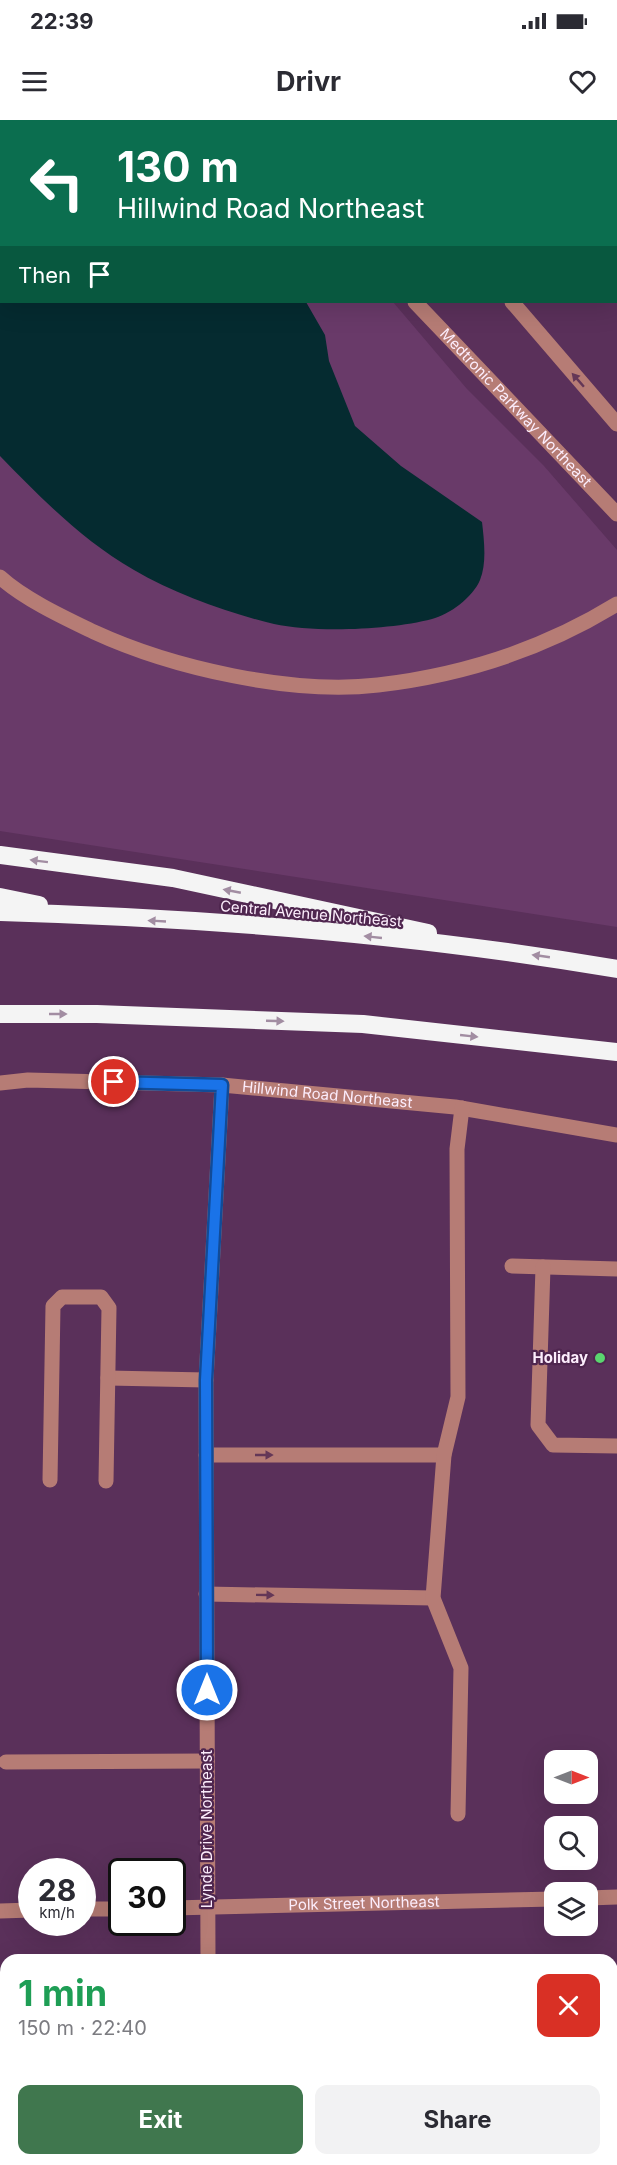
<!DOCTYPE html>
<html lang="en">
<head>
<meta charset="utf-8">
<style>
	:root { --surface:#fff; --page:#f2f2f3; --text:#2b2b33; --muted:#7c7c81; --accent:#40774e }
	body { margin:0; font-family:Inter,sans-serif; background:var(--page); color:var(--text); height:100vh; display:flex; flex-direction:column; font-size:22px; white-space:nowrap }
	* { box-sizing:border-box; margin:0 }
	p { font-size:20px; color:var(--muted) }
	.icon { flex:none; width:33px; height:33px; fill:none; stroke:currentColor; stroke-width:2; stroke-linecap:round; stroke-linejoin:round }
	.map { position:relative; flex:1; overflow:hidden }
	.details { position:absolute; left:0px; top:1834px; width:618px; height:212px; display:flex; flex-direction:column; background:var(--surface); border-radius:18px 18px 0 0; box-shadow:0 6px 24px #0002 }
	.details>* { flex:none }
	.guide { position:absolute; left:0px; top:0px; width:618px; height:183px; box-shadow:0 6px 24px #0002; background:#0b6e4f; color:#fff; overflow:hidden }
	.needle { width:39px; rotate:90deg }
	.buttons { position:absolute; left:544px; top:1630px; display:grid; gap:12px }
	.buttons a { display:grid; place-items:center; width:54px; height:54px; border-radius:12px; background:var(--surface); box-shadow:0 6px 24px #0002; font-size:30px }
	.speed { position:absolute; left:18px; top:1738px; display:flex; gap:12px; font-size:30px; font-weight:700; text-align:center }
	.speed>* { display:grid; place-content:center; width:78px; height:78px; border-radius:50%; background:var(--surface); box-shadow:0 6px 24px #0002; line-height:1 }
	.speed small { font-size:15px; font-weight:400 }
	.speed .limit { border:3px solid #111; border-radius:9px; background:#fff; color:#111 }
	.pin { position:absolute; display:grid; place-items:center; width:51px; height:51px; color:#fff; margin:-26px; border:3px solid #fff; border-radius:50%; box-shadow:0 2px 6px #0007 }
	.me { position:absolute; width:66px; margin:-33px; rotate:0deg; stroke-linejoin:round; filter:drop-shadow(0 0 4px #0008) }
	.turn { display:flex; align-items:center; gap:21px; height:126px; padding:0 18px; font-size:27px }
	.turn .icon { width:78px; height:78px; stroke-width:2.5 }
	.turn b { display:block; font-size:42px; line-height:51px }
	.then { display:flex; align-items:center; height:57px; padding:0 18px; background:#0003; gap:12px; font-size:22px }
	.round { display:grid; place-items:center; flex:none; width:63px; height:63px; border-radius:12px; background:var(--page) }
	.summary { display:flex; align-items:center; justify-content:space-between; height:102px; padding:0 18px }
	h1 { font-size:36px; font-weight:700; line-height:45px; color:#1e9e55 }
	.primary-button { display:flex; gap:12px; margin-top:auto; padding:12px 18px }
	.primary-button a { flex:1; height:69px; border-radius:12px; background:var(--accent); color:#fff; font-size:24px; font-weight:700; line-height:69px; text-align:center }
	.primary-button a+a { background:var(--page); color:var(--text) }
	.status { display:flex; justify-content:space-between; align-items:center; height:42px; padding:0 30px; background:var(--surface); direction:ltr }
	.status svg { height:16px; fill:currentColor }
	header { display:flex; justify-content:space-between; align-items:center; height:78px; padding:0 18px; background:var(--surface); font-size:27px; font-weight:700 }
	.map>svg:first-child { display:block }
	.built { fill:#693a69 }
	.water { fill:#052b30 }
	.lines { fill:none; stroke-linecap:round; stroke-linejoin:round }
	.minor { stroke:#b67c75; stroke-width:15 }
	.highway { stroke:#f4f4f4; stroke-width:18 }
	.oneway { fill:#643757 }
	.oneway2 { fill:#a28da2 }
	.route-casing { stroke:#114b97; stroke-width:15 }
	.route { stroke:#1a73e8; stroke-width:10 }
	.poi-dot { fill:#5ad56f; stroke:#4f264f; stroke-width:2 }
	.labels { text-anchor:middle; stroke-width:4.5; stroke-linejoin:round; paint-order:stroke }
	.street-label { font-size:15px; fill:#fcedfc; stroke:#4f264f }
	.poi-label { font-size:15px; font-weight:bold; fill:#fcedfc; stroke:#4f264f; text-anchor:end }
</style>
</head>
<body>
<div class="status"><b>22:39</b><svg viewBox="0 0 49 12"><path d="M0 12V9h3v3zM5 12V6h3v6zM10 12V3h3v9zM15 12V0h3v12zM26 1h20v11H26zM47 4h2v5h-2z"/></svg></div>
<header><svg class="icon" aria-label="menu" viewBox="0 0 24 24"><path d="M4 6h16M4 12h16M4 18h16"/></svg>Drivr<svg class="icon" aria-label="heart" viewBox="0 0 24 24"><path d="M12 20l-8-8c-3-5 5-10 8-4 3-6 11-1 8 4z"/></svg></header>
<div class="map">
<svg width="617" height="2045" viewBox="0 0 617 2045">
	<rect width="100%" height="100%" fill="#5a305a"/>
	<path class="built" d="M0 0H295L2 2V182H393L467 269 544 346 617 430V807L0 711Z"/>
	<path class="water" d="M0 42 2 182H306L325 215 329 241 355 306 401 346 482 402C484 420 487 443 480 460 473 477 449 495 432 499 390 510 315 513 274 504 228 493 175 474 134 450 82 420 42 379 0 336Z"/>
	<g class="lines">
		<g class="minor">
			<path d="M315 0V2"/>
			<path d="M386 0 387 2"/>
			<path id="s1" d="M415 182 617 394"/>
			<path d="M512 182 617 304"/>
			<path d="M0 457C24 479 65 498 94 512 172 548 292 575 378 565 463 555 544 529 617 484"/>
			<path id="s2" d="M0 963 28 960 222 965 455 987 617 1015"/>
			<path d="M512 1146 617 1149"/>
			<path d="M543 1147 538 1305 553 1325 617 1326"/>
			<path d="M108 1258 206 1260"/>
			<path d="M206 1335H444"/>
			<path d="M50 1360 53 1186 62 1177H101L109 1188 106 1361"/>
			<path d="M206 1474 433 1478"/>
			<path d="M6 1642 207 1641"/>
			<path d="M458 1694 461 1548 433 1478 444 1335 458 1277 457 1029 462 988"/>
			<path d="M588 1778 617 1777"/>
			<path id="s3" d="M172 1788 555 1779"/>
			<path d="M82 1789H122"/>
			<path d="M0 1791 32 1790"/>
			<path d="M208 1840 206 1260 222 965"/>
			<path d="M208 2040V2045"/>
		</g>
		<path class="highway" d="M0 735 173 758 428 813
			M0 777 39 785
			M0 792C206 798 414 814 617 849
			M0 894H97L363 904 617 932"/>
	</g>
	<defs><path id="oneway-solid" d="M-6-.8H1V-3.2L6.5 0L1 3.2V.8H-6Z" transform="scale(1.5)"/></defs>
	<g class="oneway">
		<use href="#oneway-solid" transform="translate(578 260) rotate(-131)"/>
		<use href="#oneway-solid" transform="translate(264 1335)"/>
		<use href="#oneway-solid" transform="translate(265 1475) rotate(1)"/>
	</g>
	<g class="oneway2">
		<use href="#oneway-solid" transform="translate(39 741) rotate(-173)"/>
		<use href="#oneway-solid" transform="translate(232 771) rotate(-169)"/>
		<use href="#oneway-solid" transform="translate(157 801) rotate(-177)"/>
		<use href="#oneway-solid" transform="translate(373 817) rotate(-174)"/>
		<use href="#oneway-solid" transform="translate(541 836) rotate(-172)"/>
		<use href="#oneway-solid" transform="translate(58 894)"/>
		<use href="#oneway-solid" transform="translate(275 901) rotate(2)"/>
		<use href="#oneway-solid" transform="translate(469 916) rotate(6)"/>
	</g>
	<g class="lines">
		<g class="route-casing">
			<path id="route" d="M114 962 222 965 206 1260 207 1570"/>
		</g>
		<use href="#route" class="route"/>
	</g>
	<circle class="poi-dot" cx="600" cy="1238" r="6"/>
	<g class="labels">
		<g class="street-label">
			<text dy="5" stroke="none"><textPath href="#s1" startOffset="146">Medtronic Parkway Northeast</textPath></text>
			<text transform="translate(311 794) rotate(5)" y="5">Central Avenue Northeast</text>
			<text dy="5" stroke="none"><textPath href="#s2" startOffset="328">Hillwind Road Northeast</textPath></text>
			<text transform="translate(207 1709) rotate(-90)" y="5">Lynde Drive Northeast</text>
			<text dy="5" stroke="none"><textPath href="#s3" startOffset="192">Polk Street Northeast</textPath></text>
		</g>
		<g class="poi-label">
			<text x="588" y="1243">Holiday</text>
		</g>
	</g>
</svg>
<div class="buttons">
<a><svg class="needle" viewBox="-14 -14 28 28"><path d="M0-13l5 13h-10z" fill="#e53935"/><path d="M0 13l5-13h-10z" fill="#7c7c81"/></svg></a>
<a><svg class="icon" aria-label="search" viewBox="0 0 24 24"><circle cx="10" cy="10" r="6"/><path d="M15 15l6 6"/></svg></a>
<a><svg class="icon" aria-label="layers" viewBox="0 0 24 24"><path d="M12 4l9 5-9 5-9-5zM3 14l9 5 9-5"/></svg></a>
</div>
<div class="speed"><div>28<small>km/h</small></div><div class="limit">30</div></div>
<div class="pin" style="left:114px;top:962px;background:#d93025"><svg class="icon" aria-label="arrive" viewBox="0 0 24 24"><path d="M6 21V4h12l-3 4 3 4H6"/></svg></div>
<svg class="me" style="left:207px;top:1570px" viewBox="-20 -20 40 40"><circle r="17" fill="#1a73e8" stroke="#fff" stroke-width="3"/><path d="M0-11L8 9 0 5-8 9z" fill="#fff"/></svg>
<div class="guide">
<div class="turn"><svg class="icon" aria-label="left" viewBox="0 0 24 24"><path d="M17 20v-9H6M10 6l-5 5 5 5"/></svg><div><b>130 m</b>Hillwind Road Northeast</div></div>
<div class="then">Then<svg class="icon" aria-label="arrive" viewBox="0 0 24 24"><path d="M6 21V4h12l-3 4 3 4H6"/></svg></div>
</div>
<section class="details">
<div class="summary"><div><h1>1 min</h1><p>150 m · 22:40</p></div><a class="round" style="background:#d93025;color:#fff"><svg class="icon" aria-label="close" viewBox="0 0 24 24"><path d="M6 6l12 12M18 6L6 18"/></svg></a></div>
<div class="primary-button"><a>Exit</a><a>Share</a></div>
</section>
</div>
</body>
</html>
